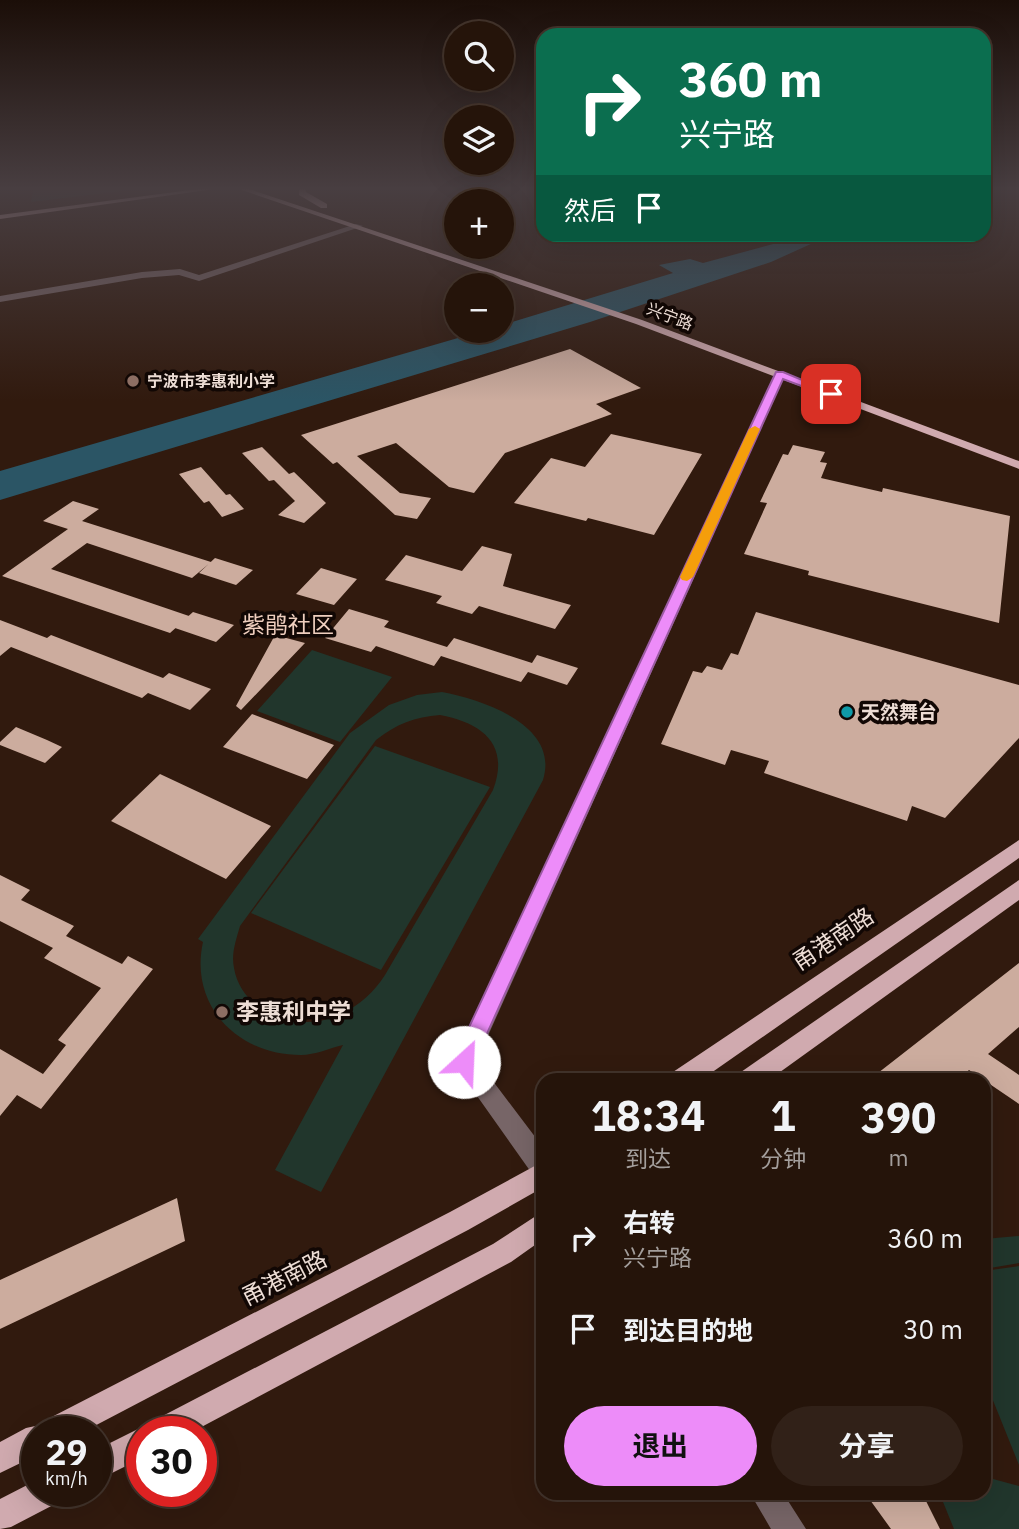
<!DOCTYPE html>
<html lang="zh">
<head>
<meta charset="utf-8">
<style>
	:root { --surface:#25140a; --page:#312118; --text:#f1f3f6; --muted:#a39e9c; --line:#42332b; --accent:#ed8cf9 }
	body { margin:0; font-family:"IBM Plex Sans","Noto Sans SC",sans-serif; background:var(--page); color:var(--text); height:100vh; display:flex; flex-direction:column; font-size:26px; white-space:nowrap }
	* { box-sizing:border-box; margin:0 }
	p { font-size:23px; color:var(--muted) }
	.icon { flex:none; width:38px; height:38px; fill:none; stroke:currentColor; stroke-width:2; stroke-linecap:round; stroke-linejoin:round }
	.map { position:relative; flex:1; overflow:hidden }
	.panel { position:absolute; left:536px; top:1073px; width:455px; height:427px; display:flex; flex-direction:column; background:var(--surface); border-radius:21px; box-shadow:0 7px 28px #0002,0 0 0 2px var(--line) }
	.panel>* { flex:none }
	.banner { position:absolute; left:536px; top:28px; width:455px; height:214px; border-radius:21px; box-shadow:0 7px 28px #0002,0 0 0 2px var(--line); background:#0b6e4f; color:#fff; overflow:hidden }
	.fabs { position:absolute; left:444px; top:21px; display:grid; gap:14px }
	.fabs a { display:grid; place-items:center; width:70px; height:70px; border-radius:50%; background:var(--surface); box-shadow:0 7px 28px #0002,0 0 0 2px var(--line); font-size:35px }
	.speed { position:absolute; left:21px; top:1416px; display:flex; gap:14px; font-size:35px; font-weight:700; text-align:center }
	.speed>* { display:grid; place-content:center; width:91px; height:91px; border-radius:50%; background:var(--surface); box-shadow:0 7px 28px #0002,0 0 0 2px var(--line); line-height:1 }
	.speed small { font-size:18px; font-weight:400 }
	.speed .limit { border:10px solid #d22; background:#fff; color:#111 }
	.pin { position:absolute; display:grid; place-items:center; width:60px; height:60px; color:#fff; margin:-30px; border-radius:14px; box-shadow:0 4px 10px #0006 }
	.me { position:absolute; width:77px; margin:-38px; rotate:25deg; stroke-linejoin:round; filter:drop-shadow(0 0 5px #0008) }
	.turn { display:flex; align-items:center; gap:24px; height:147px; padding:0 28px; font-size:32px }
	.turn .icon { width:91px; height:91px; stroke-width:2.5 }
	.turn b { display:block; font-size:49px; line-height:60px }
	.then { display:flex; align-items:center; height:66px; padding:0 28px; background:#0003; gap:14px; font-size:26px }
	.eta { display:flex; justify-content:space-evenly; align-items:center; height:119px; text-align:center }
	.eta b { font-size:42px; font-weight:700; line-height:49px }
	.primary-button { display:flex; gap:14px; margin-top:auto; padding:14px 28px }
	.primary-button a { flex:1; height:80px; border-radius:42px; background:var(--accent); color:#111; font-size:28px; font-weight:700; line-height:80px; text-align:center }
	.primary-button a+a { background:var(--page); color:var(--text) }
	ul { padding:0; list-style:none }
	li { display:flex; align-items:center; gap:21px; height:91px; padding:0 28px }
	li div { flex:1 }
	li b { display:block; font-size:26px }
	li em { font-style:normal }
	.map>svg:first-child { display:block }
	.green { fill:#21362c; fill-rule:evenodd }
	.water { fill:#2b5565 }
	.building { fill:#ccac9e }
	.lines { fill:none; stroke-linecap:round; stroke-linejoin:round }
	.minor { fill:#776567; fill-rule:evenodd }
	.major { fill:#d0aaaf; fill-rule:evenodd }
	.route { fill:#ed8cf9; stroke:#9a5ba2; stroke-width:2 }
	.slow { fill:#f59e0b }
	.education-dot { fill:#8d6e63; stroke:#110704; stroke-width:2.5 }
	.culture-dot { fill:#0f9aa8; stroke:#110704; stroke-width:2.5 }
	.labels { text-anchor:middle; stroke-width:7; stroke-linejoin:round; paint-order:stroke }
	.far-street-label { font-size:16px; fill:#edddd5; stroke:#110704 }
	.far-poi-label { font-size:16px; font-weight:bold; fill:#edddd5; stroke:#110704; text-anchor:start }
	.poi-label { font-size:19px; font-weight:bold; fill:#edddd5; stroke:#110704; text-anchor:start }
	.quarter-label { font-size:23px; fill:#eecebe; stroke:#110704 }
	.near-street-label { font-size:23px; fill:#edddd5; stroke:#110704 }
	.near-poi-label { font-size:23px; font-weight:bold; fill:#edddd5; stroke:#110704; text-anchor:start }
</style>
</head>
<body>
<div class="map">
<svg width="1019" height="1529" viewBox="0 0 1019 1529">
	<rect width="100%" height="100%" fill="#311a0e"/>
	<path class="green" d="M34 187H155L31 202Z
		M312 650 392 677 340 742 257 711Z
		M442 692C483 700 560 725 543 780L321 1192 275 1170 343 1045C330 1048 315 1055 301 1055 237 1055 189 1005 203 942L198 939 350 733 389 705 417 695ZM440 715C483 723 510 745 493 790L385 975C374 992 360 1005 341 1014 302 1034 242 1015 234 968 231 954 236 940 240 926L376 740C396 724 415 717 440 715Z
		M375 746 490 787 381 970 251 913Z
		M1019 1236V1263L984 1269V1239Z
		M1019 1266V1465L984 1378V1271Z
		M984 1472 993 1479 1019 1486V1529H954L941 1497 954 1493H984Z"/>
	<path class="water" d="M807 235H860L813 243 771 262 590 322 0 500V471L482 331H502V325L673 273 659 265 690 259 703 263Z"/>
	<path class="building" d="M570 349 641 388 596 404 612 414 505 453 474 493 449 487 396 443 357 456 400 493 431 498 417 519 395 515 337 462 333 464 301 435Z
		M611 434 702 454 654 535 588 518 586 521 514 503 551 458 585 467Z
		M793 445 825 452 820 462 827 463 821 478 882 492 883 488 1010 516 999 623 808 575 809 571 744 554 767 503 760 502 783 454 788 455Z
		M262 447 289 474 294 472 326 503 304 523 278 515 295 501 274 480 269 481 242 453Z
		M201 467 226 495 230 494 244 509 222 517 209 501 204 503 179 474Z
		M73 501 99 509 82 521 211 562 192 578 87 543 51 569 189 616 170 633 2 576 68 529 43 521Z
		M482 546 512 554 503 586 571 605 555 629 479 606 472 614 436 603 442 596 385 580 406 555 462 571Z
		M215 558 253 570 236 585 199 573Z
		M321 568 357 579 334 605 296 594Z
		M349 609 389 621 384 627 447 647 454 638 532 663 537 655 578 668 567 685 528 672 521 682 441 656 434 666 376 646 371 652 325 638Z
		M193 612 234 625 216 642 175 628Z
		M756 612 1019 685V738L945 818 912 806 907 821 764 773 769 761 731 750 725 765 661 744 693 671 702 673 707 666 722 670 731 653 738 655Z
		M0 620 47 638 51 635 163 678 169 673 211 689 190 710 148 693 142 698 11 647 0 656Z
		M275 635 305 643 241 710 236 706Z
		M252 714 334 745 307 779 223 747Z
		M16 727 47 740 62 747 45 763 0 745V742Z
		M160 774 271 826 226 879 111 821Z
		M0 875 30 890 21 900 74 926 66 936 122 964 128 956 153 969 41 1109 17 1095 0 1116V1049L43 1074 66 1045 58 1040 101 988 44 958 53 948 0 921Z
		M1019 963V1027L988 1054 1019 1075V1104L969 1070 958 1080H869Z
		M177 1198 185 1241 0 1329V1280Z
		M865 1493H922L940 1529H891Z"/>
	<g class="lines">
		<path class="minor" d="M356 224 363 226 199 281 179 275 142 278 0 302V296L142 272 180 269 199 275Z
			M780 372 785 375 477 1060 542 1146V1178L533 1175 453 1062 775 375Z
			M750 1493H783L806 1529H771Z"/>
		<path class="major" d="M213 187H229L0 219V215Z
			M233 187H243L642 320 1019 461V469L636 324Z
			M299 187H305L306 192 327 204V208H321L299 195Z
			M1019 840V858L701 1080H669L673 1072Z
			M1019 880V900L769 1080H737L741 1072Z
			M542 1162V1188L468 1230 83 1432H37V1455L0 1473V1442L26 1428 40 1425 42 1422 450 1212Z
			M542 1212V1240L511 1262 192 1432H142V1458L96 1481V1450L142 1427 147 1429 151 1422 493 1244Z
			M37 1480V1491H63L59 1502 11 1527 0 1529V1499Z"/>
	</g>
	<linearGradient id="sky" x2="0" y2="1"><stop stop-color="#1b0e08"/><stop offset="0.47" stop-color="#483e41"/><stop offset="1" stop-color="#483e41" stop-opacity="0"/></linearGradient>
	<rect width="1019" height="401" fill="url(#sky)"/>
	<path class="route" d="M776 372H783L836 394 828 396 783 379 471 1069 464 1072 456 1069 453 1062 456 1055Z"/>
	<path class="slow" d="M755 426 760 429 693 577 687 581 682 580 680 577 749 429Z"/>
	<g class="education-dot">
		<circle cx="133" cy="381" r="7"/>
		<circle cx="222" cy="1012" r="7"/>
	</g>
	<circle class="culture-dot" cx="847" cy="712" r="7"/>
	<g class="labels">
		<g class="far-street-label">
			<text transform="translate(670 316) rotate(21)" y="6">兴宁路</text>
		</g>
		<g class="far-poi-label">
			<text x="147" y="387">宁波市李惠利小学</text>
		</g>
		<g class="poi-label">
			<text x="861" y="719">天然舞台</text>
		</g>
		<g class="quarter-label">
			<text x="288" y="633">紫鹃社区</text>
		</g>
		<g class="near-street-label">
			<text transform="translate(833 939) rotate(-34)" y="8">甬港南路</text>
			<text transform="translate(284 1278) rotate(-27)" y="8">甬港南路</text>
		</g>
		<g class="near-poi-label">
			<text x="236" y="1020">李惠利中学</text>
		</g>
	</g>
</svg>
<div class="fabs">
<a><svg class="icon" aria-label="search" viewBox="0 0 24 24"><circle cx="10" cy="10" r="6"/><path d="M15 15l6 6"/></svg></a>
<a><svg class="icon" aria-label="layers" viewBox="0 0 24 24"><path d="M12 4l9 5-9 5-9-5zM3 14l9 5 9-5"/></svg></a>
<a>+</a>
<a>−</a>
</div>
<div class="speed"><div>29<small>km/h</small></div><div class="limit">30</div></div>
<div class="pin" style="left:831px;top:394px;background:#d93025"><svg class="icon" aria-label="arrive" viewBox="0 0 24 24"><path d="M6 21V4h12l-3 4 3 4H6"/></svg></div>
<svg class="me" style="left:464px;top:1062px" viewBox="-20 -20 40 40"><circle r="19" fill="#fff"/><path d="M0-13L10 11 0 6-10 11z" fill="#ed8cf9"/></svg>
<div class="banner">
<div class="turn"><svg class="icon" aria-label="right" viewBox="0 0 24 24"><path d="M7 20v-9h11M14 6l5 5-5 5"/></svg><div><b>360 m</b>兴宁路</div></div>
<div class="then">然后<svg class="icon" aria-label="arrive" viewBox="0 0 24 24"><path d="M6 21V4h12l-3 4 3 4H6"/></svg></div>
</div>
<section class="panel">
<div class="eta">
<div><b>18:34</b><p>到达</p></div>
<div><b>1</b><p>分钟</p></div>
<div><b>390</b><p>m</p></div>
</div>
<ul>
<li><svg class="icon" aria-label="right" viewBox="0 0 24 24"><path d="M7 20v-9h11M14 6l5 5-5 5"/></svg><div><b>右转</b><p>兴宁路</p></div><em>360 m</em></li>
<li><svg class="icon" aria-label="arrive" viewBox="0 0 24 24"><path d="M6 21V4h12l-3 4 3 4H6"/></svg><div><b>到达目的地</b></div><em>30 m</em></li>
</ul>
<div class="primary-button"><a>退出</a><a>分享</a></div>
</section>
</div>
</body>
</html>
